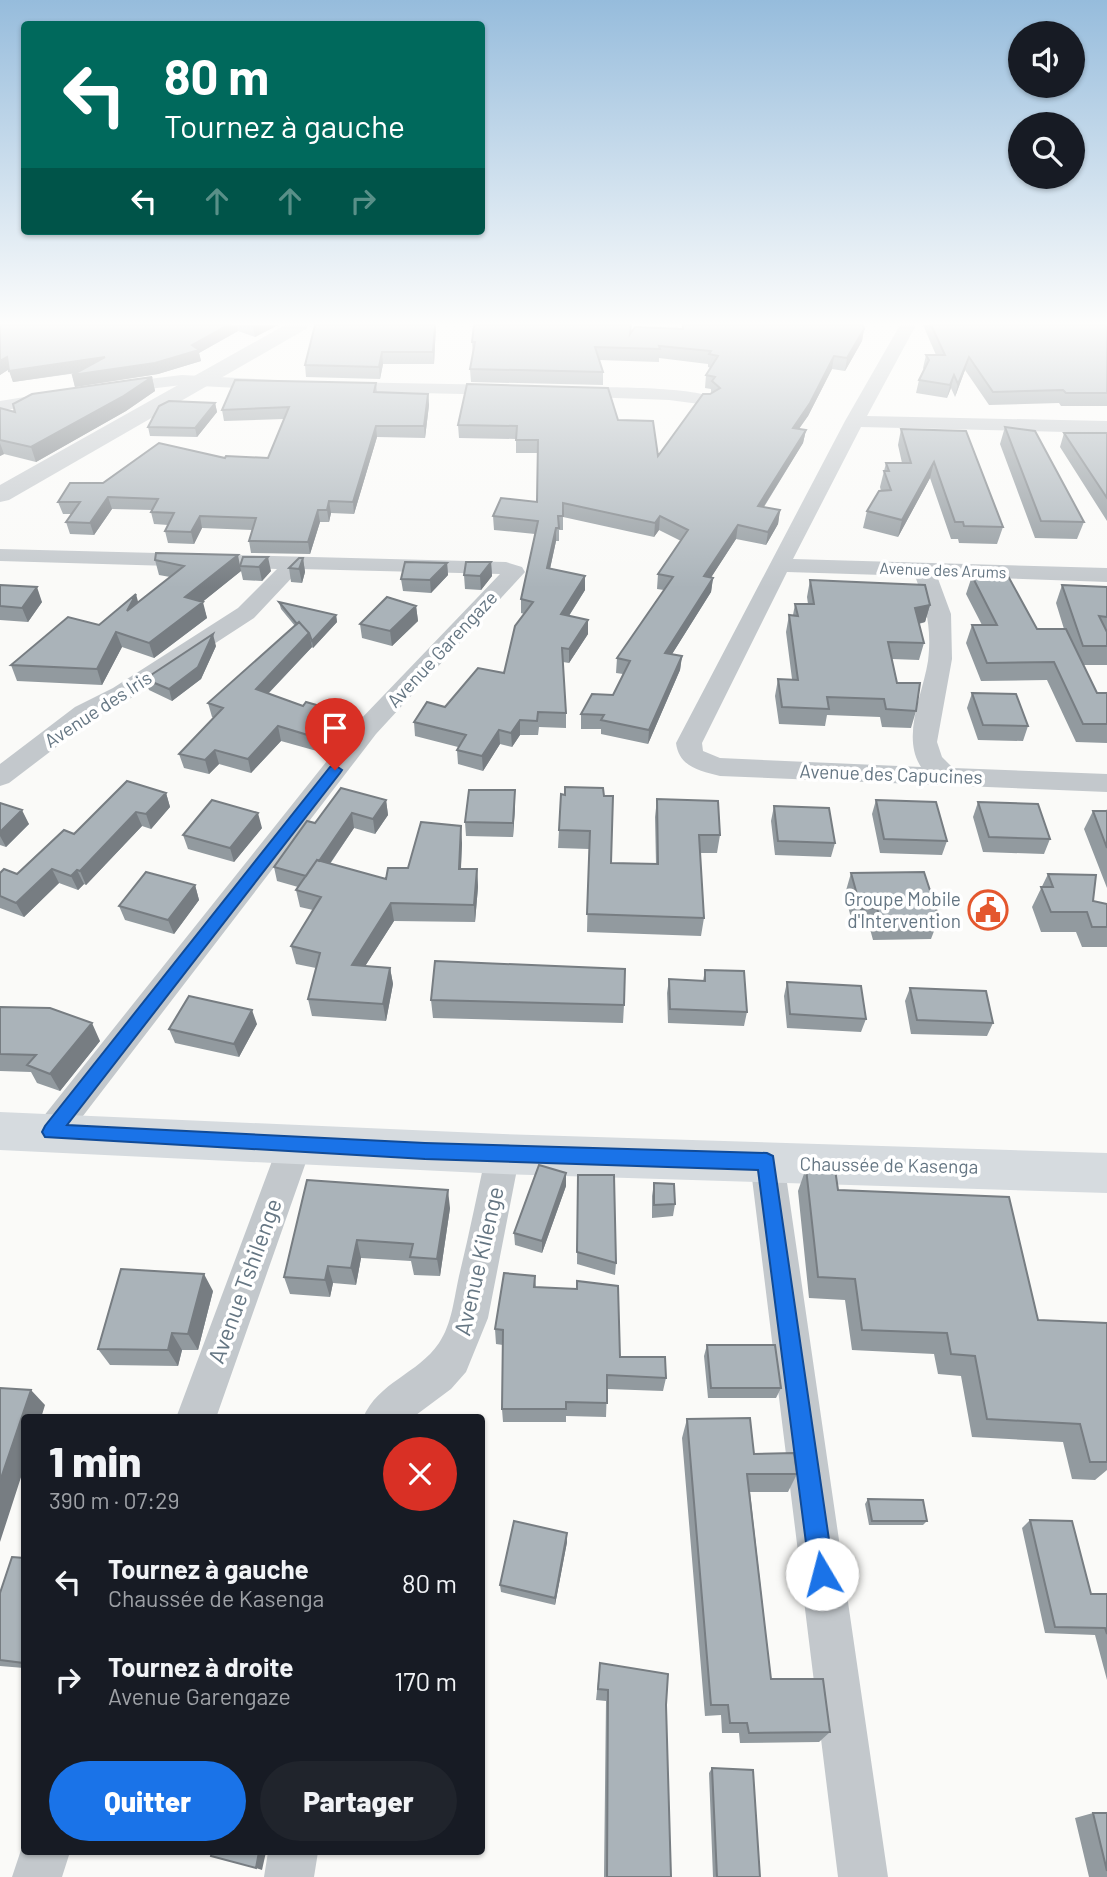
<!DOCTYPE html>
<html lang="fr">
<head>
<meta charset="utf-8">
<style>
	:root { --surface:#171b24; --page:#20242c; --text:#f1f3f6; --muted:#9ea1a6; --accent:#1a73e8 }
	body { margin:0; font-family:Barlow,sans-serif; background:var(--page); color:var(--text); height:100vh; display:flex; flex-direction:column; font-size:26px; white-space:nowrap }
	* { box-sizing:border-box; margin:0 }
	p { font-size:23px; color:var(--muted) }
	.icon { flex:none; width:38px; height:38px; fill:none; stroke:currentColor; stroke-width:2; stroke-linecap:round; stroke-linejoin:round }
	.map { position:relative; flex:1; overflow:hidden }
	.sheet { position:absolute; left:21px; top:1414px; width:464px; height:441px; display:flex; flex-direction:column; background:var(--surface); border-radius:7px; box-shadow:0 2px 5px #0004 }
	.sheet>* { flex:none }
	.top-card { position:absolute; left:21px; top:21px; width:464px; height:214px; border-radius:7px; box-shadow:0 2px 5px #0004; background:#00695c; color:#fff; overflow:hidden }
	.tools { position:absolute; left:1008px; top:21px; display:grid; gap:14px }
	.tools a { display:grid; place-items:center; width:77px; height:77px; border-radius:50%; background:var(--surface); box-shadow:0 2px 5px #0004; font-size:35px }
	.pin { position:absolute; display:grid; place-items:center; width:60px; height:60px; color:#fff; margin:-72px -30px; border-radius:50% 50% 50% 0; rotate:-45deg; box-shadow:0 0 7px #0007 }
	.pin .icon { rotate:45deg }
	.me { position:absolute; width:77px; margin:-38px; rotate:352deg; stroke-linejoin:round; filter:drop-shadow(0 0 5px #0008) }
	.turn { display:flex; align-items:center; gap:24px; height:147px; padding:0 28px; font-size:32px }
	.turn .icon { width:91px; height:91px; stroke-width:2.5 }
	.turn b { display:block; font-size:49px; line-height:60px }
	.lanes { display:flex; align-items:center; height:66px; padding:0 28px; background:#0003; justify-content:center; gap:35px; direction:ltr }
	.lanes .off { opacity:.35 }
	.round { display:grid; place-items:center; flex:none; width:74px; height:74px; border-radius:37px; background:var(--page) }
	.headline { display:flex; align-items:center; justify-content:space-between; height:119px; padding:0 28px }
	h1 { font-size:42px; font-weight:800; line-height:52px }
	.action { display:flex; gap:14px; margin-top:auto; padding:14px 28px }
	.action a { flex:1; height:80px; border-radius:42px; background:var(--accent); color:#fff; font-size:28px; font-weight:800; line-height:80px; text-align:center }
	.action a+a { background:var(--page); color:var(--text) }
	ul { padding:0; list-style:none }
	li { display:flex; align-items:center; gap:21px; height:98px; padding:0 28px }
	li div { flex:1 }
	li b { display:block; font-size:26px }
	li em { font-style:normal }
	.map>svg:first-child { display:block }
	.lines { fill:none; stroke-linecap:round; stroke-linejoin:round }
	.minor { fill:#c3c8cc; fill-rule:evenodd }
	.tertiary { fill:#c3c8cc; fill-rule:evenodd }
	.secondary { fill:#d6dbdf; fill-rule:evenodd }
	.wall { fill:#929a9f }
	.shaded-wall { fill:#777d82 }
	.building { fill:#aab3b9; stroke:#777d82; stroke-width:2 }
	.route { fill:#1a73e8; stroke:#114b97; stroke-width:2 }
	.labels { text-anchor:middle; stroke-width:7; stroke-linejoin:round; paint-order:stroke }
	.far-street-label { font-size:16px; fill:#657683; stroke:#fff }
	.street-label { font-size:19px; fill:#657683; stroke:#fff }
	.poi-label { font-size:19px; fill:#657683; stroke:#fff; text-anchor:end }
	.near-street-label { font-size:23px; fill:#657683; stroke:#fff }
</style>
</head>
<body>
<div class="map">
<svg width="1107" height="1877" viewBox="0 0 1107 1877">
	<rect width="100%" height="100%" fill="#fafaf8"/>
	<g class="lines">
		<path class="minor" d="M900 325H916L867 416 1107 421V433L861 427 793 559 1107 568V582L937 576 951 614 952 659 937 742 942 757 953 768 1107 774V792L720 776C700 771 679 767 676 743L845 421ZM787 572 915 576C926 605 932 628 928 661 923 694 901 736 921 767L720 758 703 751 702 743Z
			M182 375 274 380 283 385 274 390 182 385 115 393 106 388 115 383Z
			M338 382 505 385 514 390 505 395 332 391 329 387 332 383Z
			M569 387C593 387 704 386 716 400L707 405 669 400 563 396 560 392Z
			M55 392 61 393 64 397 61 401 0 411V401Z
			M0 549 506 562 522 567 525 572 376 734 63 1142 51 1147 39 1142 34 1132 39 1122 358 722 500 574 300 569 254 618 131 698 93 719 9 783 0 786V764L75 707 113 688 238 608 277 569 0 561Z
			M295 1130 307 1134 312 1145 216 1418H176L278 1145 283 1134Z
			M503 1139 515 1143 520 1154 488 1318 466 1372 451 1389 412 1418H363C378 1382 418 1374 439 1343 452 1324 454 1298 459 1276 469 1235 477 1195 486 1154L491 1143Z
			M767 1147 779 1151 784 1162 888 1877H838L750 1162 755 1151Z
			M24 1841V1852H70L62 1877H12Z
			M268 1852H318L314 1877H264Z"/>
		<path class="tertiary" d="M285 325H309L306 329 9 500 0 502V485Z"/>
		<path class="secondary" d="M0 1112 503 1134 1107 1153V1193L503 1174 0 1150Z"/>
	</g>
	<path class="wall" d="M0 325H278L255 337 238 331 199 353 201 361 158 374 75 387 72 375 77 373 13 382 9 369 0 375Z
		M436 325 434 364H383L380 379 306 377 305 365Z
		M474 325H631L630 333 683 329H864L862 341 845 371 832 369 808 416 799 429 806 430 803 443 764 507 780 510 778 524 766 545 736 539 711 577 713 578 711 592 672 654 682 656 680 670 648 744 601 734V729H581V714L613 695 623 674 616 673 617 658 664 590 657 589 658 574 681 541 659 530 654 537 563 517V530H559V541H556L550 569 585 590 569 616 588 634 569 663 563 662 566 713V728L539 727 538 735H520L512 747 500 744 483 771 458 764 457 750 458 747 415 736 414 722 445 707 504 673 524 614 521 613V599L535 534 494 530 493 516 537 502V453H516V439L459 438 458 425 618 420 658 456 711 393V389L705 388 706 375 711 368 708 367V364L659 358V362L599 360 603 372V385L471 382 470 369 473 355 472 342Z
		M923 325H1107V406H1061L1059 403 989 405 965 370 955 397 951 388 947 398 916 393 919 380 924 370 923 368 926 355H936Z
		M152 377 155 391 126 411 36 462 4 454 0 456V408L15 412Z
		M376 383 377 392 428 394 429 405 425 438 377 437 354 514 331 513 329 522H320L310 554 251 553 249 541 252 530 202 528 194 544 168 543 165 531 168 525 154 524 151 512 152 510 112 509 94 535 70 534 66 522 71 514H63L58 502 103 483 225 458H268L284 419 224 421 222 410Z
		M215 403 217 412 197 437 150 436 148 427Z
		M1005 427 1084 522 1077 539 1035 538 1000 444Z
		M901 429 1003 527 997 544 959 543 958 539H951L930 478 898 537 863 528 867 511 881 491 880 487 886 463H902L898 445Z
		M1064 433H1107V521L1060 447Z
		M243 557 271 571 262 581 243 580 241 571 202 602 207 618 154 658 122 647 102 685 17 681 11 665 99 625 138 602 170 577 159 575 155 560 240 565Z
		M303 558 305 572 302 583 291 582 289 568Z
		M491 562 492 576 481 590 465 589 464 575Z
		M447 563 448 575 431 593 403 591 401 579Z
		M972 576 1037 629H1064L1056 603 1062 585 1107 587V665H1083L1097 693H1107V743L1076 742 1047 680 981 681 966 643 972 625H982L966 594Z
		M810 580 930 605 925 622 919 624 924 643 919 660 892 659 897 683 916 711 911 728 882 727 880 717 827 715 825 726 779 724 775 696 778 679H792L786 632 789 615H793L795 604H808L807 597Z
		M0 585 42 602 28 622 0 620Z
		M279 602 336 615 337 622 313 648 312 647 268 694 347 727 324 753 281 741 251 773 219 764 209 774 184 768 179 754 214 718 212 717 208 703 295 626 281 609Z
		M416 606 418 621 392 646 362 638 360 624Z
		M216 646 201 679 172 701 149 690 145 679Z
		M972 693 1028 726 1023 741 978 740 967 708Z
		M166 793 170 807 151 829 142 826 86 885 84 884 78 890 59 883 24 917 0 908V873L17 874 74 834Z
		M565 795 611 863 656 864 655 817 657 799 720 835 717 853H700L704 918 701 936 587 932 589 849 558 848 559 830Z
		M386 800 388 815 375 834 354 828 330 864 386 879 408 868 462 843 461 869H477L478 887 475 922 394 921 365 966 390 968 393 984 386 1021 312 1016 308 999 316 968 296 964 291 946 313 910 300 907 296 890 298 887 277 881 274 867 315 823Z
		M876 800 947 841 942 855 880 853 872 814Z
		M978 802 1050 839 1044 854 983 852 973 817Z
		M0 803 29 824 6 847 0 845Z
		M515 805 513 837 466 836 465 822Z
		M774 806 835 843 831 857 775 855 771 821Z
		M1107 809V888L1084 829 1093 811H1106Z
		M262 828 234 862 188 849 183 835Z
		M851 873 939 918 931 939 873 940 870 929 854 930 845 894Z
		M1048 874 1093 901 1107 904V947H1082L1076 932H1041L1032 907Z
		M195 885 199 900 174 934 125 920 119 906Z
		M705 970 747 1012 744 1026 668 1023 667 993 669 979 703 981Z
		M787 982 866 1019 861 1032 787 1028 784 996Z
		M910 988 993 1023 987 1036 911 1034 905 1001Z
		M431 1000 624 1005 623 1023 433 1018Z
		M0 1007 100 1041 60 1091 37 1083 31 1072 0 1071Z
		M257 1024 239 1057 175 1043 169 1029Z
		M806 1168 838 1190 1038 1320 1107 1323V1470L1095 1480 1072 1479 1063 1442 972 1437 961 1376 938 1374 934 1354 852 1350 845 1300 809 1298 798 1191Z
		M566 1173V1186L542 1253 515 1245 514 1233Z
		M578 1175 616 1263 615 1275 577 1264Z
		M307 1180 450 1208 440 1276 414 1275 411 1261 361 1258 356 1285 333 1283 330 1297 290 1294 284 1277Z
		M654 1183 675 1204 673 1216 652 1218V1196Z
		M535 1276 536 1287 620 1357 666 1378 663 1391 607 1389 606 1417 566 1416V1422H503L502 1409 503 1345 496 1344 495 1329Z
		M213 1291 198 1350H182L178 1366 110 1365 98 1349Z
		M707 1345 781 1388 776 1398H708L704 1356Z
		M687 1419 754 1454 797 1474 788 1492H750L771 1679 830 1732 819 1742 740 1743 739 1733H722L721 1715 705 1716 682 1438Z
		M868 1499 927 1521 923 1525H869L865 1504Z
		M1030 1520 1091 1594H1107V1680L1095 1635 1045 1633 1022 1528Z
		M567 1533V1542L555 1605 501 1592 500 1585Z
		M24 1558V1668L0 1666V1593Z
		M600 1663 666 1705 671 1877H604L606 1701 596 1700Z
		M712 1768 760 1877H713L709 1773Z
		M1093 1813H1107V1877H1089L1075 1818Z"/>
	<path class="shaded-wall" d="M228 325H236L238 331 199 353 201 361 158 374 75 387 72 375 192 345Z
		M256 325H278L255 337 253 326Z
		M435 325H436L434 364 433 352Z
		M864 329 862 341 845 371 847 358Z
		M382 352 383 364 380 379 379 367Z
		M834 356 832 369 808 416 790 441 793 428Z
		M7 357 11 368 0 375V361Z
		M105 357 108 368 13 382 9 371Z
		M969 357 965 370 955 397 958 384Z
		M954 375 951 388 947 398 950 385Z
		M152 377 155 391 126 411 36 462 31 447Z
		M428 394 429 405 425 438 424 426Z
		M215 403 217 412 197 437 195 428Z
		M376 426 377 437 354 514 353 502Z
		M806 430 803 443 756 519 758 506Z
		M0 443 4 454 0 456Z
		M934 462 930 478 898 537 902 520Z
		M108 497 112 509 94 535 90 523Z
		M329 501 331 513 329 522 327 510Z
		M318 510 320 522 310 554 308 542Z
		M780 510 778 524 766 545 768 532Z
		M200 516 202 528 194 544 191 532Z
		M660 516 659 530 654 537 655 523Z
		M738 525 736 539 703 590 704 576Z
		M556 528V541L547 582V568Z
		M238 555 241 571 190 612 185 597Z
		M268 557 271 571 262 581 259 567Z
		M303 558 305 572 302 583 299 569Z
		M491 562 492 576 481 590 480 576Z
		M447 563 448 575 431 593 430 580Z
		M585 576V590L561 628V614Z
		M713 578 711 592 664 667 665 653Z
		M37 587 42 602 28 622 22 608Z
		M136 594 140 609 127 611Z
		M203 602 207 618 154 658 149 643Z
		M930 605 925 622 911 625 915 608Z
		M416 606 418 621 392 646 390 631Z
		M336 615 337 622 313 648 312 641Z
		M588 620V634L569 663V649Z
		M116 632 122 647 102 685 97 669Z
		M309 633 312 647 259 703 256 689Z
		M213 634 216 646 201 679 172 701 169 689Z
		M682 656 680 670 648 744 649 730Z
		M344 713 347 727 324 753 321 739Z
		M520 720V735L512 747 511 733Z
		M278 726 281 741 251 773 248 759Z
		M499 730 500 744 483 771 482 756Z
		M215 750 219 764 209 774 205 760Z
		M515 790V805L513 837V823Z
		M166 793 170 807 151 829 146 814Z
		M386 800 388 815 375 834 373 819Z
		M22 810 29 824 6 847 0 836V832Z
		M136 812 142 826 86 885 80 871Z
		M258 813 262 828 234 862 230 848Z
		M352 813 354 828 311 891 308 877Z
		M461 826 462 843 460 886 459 869Z
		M52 869 59 883 24 917 16 903Z
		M477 869 478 887 475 922 474 905Z
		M77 870 84 884 78 890 71 876Z
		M195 885 199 900 174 934 168 920Z
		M391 903 394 921 355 982 352 965Z
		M390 968 393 984 386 1021 383 1004Z
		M252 1010 257 1024 239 1057 234 1044Z
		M92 1023 100 1041 60 1091 50 1074Z
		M566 1173V1186L542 1253V1241Z
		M448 1190 450 1208 440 1276 437 1259Z
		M357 1240 361 1258 356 1285 351 1268Z
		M328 1266 333 1283 330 1297 325 1280Z
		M204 1274 213 1291 198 1350 188 1334Z
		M172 1333 182 1350 178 1366 168 1350Z
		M31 1390 45 1405 41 1418H24V1468L0 1542V1481Z
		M567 1533V1542L555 1605V1598Z
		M259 1852H266L262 1870 256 1868Z"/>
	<path class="building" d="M0 325H228L192 345 199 350 155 363 72 375 105 357 9 371 7 357 0 361Z
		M315 325H435L433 352H382L379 367 305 365Z
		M474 325H631L630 334 635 327 683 329V325H863L864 329 847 358 834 356 810 403 793 428 806 430 758 506 780 510 768 532 738 525 704 576 713 578 665 653 682 656 649 730 601 720 604 715 581 714 592 694 613 695 630 661 617 658 673 577 658 574 688 530 660 516 655 523 563 503V516H558L559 528H556L547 568 585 576 561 614 588 620 569 649 562 648 566 713 538 712 537 721 520 720 511 733 499 730 482 756 457 750 466 735 414 722 427 702 445 707 478 668 504 673 515 626 533 602 521 599 538 521 493 516 501 498 537 502 538 440H516L517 426 458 425 467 384 608 388 618 420 653 421 658 456 703 394H710L720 388 712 381 715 377 706 375 718 356 709 354 711 351 659 346 660 349 595 347 603 372 470 369 475 342H472Z
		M931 325H1107V393H1066L1063 390 993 392 969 357 958 384 954 375 950 385 919 380 929 360 926 355H945Z
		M152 377 122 397 31 447 0 440V408L15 412 13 404 32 394Z
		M235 380 376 383 374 392 428 394 424 426H376L353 502 329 501 327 510H318L308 542 249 541 256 518 200 516 191 532 165 531 174 513 151 512 158 499 108 497 90 523 66 522 80 502H58L70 483H103L159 443 225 458 226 456 268 458 289 407 222 410Z
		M169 401 215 403 195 428 148 427 159 406Z
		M1005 427 1035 431 1084 522 1041 521Z
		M901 429 966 431 1003 527 964 526 963 522H955L934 462 902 520 867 511 879 491 891 490 884 471H889L886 463H911Z
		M1064 433H1107V498Z
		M156 553 238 555 185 597 203 602 149 643 116 632 97 669 11 665 68 617 99 625 136 594 127 611 184 566 155 560Z
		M243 557H268L259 567 240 566Z
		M299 558H303L299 569 289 568Z
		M405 562 447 563 430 580 401 579Z
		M466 562H491L480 576 464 575Z
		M972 576H1008L1037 629H1066L1097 693H1107V724H1083L1054 662 987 663 972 625H997Z
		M810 580 925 585 930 605 915 608 924 643 888 642 897 683H920L916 711 886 709 884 699 827 697 829 709 782 707 778 679 798 680 789 615 798 616 795 604H814Z
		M0 585 37 587 22 608 0 606Z
		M1062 585 1107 587V617L1099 616 1107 632V646H1083Z
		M387 597 416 606 390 631 360 624Z
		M279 602 336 615 312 641 309 633 299 622 297 624Z
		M299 622 309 633 256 689 303 706 306 702 344 713 321 739 278 726 248 759 215 750 205 760 179 754 223 708 208 703Z
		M213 634 198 667 169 689 145 679Z
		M972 693 1016 694 1028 726 983 725Z
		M127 781 166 793 146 814 136 812 80 871 77 870 71 876 52 869 16 903 0 896V873L4 869 17 874 64 830 74 834Z
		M565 787 603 788 604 796H613L611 863 658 864 657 799 718 801 720 835H699L704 918 587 914 590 831 559 830 561 794 565 795Z
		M341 788 386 800 373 819 352 813 319 861 317 860 306 876 274 867 307 821 315 823Z
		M469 790H515L513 823 465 822Z
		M212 800 258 813 230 848 183 835Z
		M876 800 936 802 947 841 884 839Z
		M978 802 1038 804 1050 839 989 837Z
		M0 803 22 810 0 832Z
		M774 806 829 808 835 843 778 841Z
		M1093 811H1107V848Z
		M421 822 461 826 459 869H477L474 905 391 903 352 965 390 968 383 1004 308 999 320 953 291 946 321 897 296 890 317 860 386 879 388 868H408Z
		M146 872 195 885 168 920 119 906Z
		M924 872 939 918 880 919 877 908 861 909 851 873Z
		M1048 874 1096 875 1093 901 1107 904V927H1092L1087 912H1051L1041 887H1053Z
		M435 961 625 969 624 1005 431 1000Z
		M705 970 744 971 747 1012 670 1009 669 979 705 981Z
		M787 982 861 986 866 1019 790 1014Z
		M910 988 986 991 993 1023 917 1020Z
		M189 996 252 1010 234 1044 169 1029Z
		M0 1007 50 1008 92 1023 50 1074 27 1065 36 1055 0 1054Z
		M539 1165 566 1173 542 1241 514 1233Z
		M806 1168 835 1169 838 1190 1009 1197 1038 1320 1107 1323V1462H1090L1080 1424 987 1419 975 1356 951 1354 947 1333 862 1330 855 1279 818 1277Z
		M578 1175H614L616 1263 577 1252Z
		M307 1180 448 1190 437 1259 410 1257 413 1244 357 1240 351 1268 328 1266 325 1280 284 1277Z
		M654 1183 674 1184 675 1204 654 1205Z
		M121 1269 204 1274 188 1334 172 1333 168 1350 98 1349Z
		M504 1273 535 1276 534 1287 577 1289V1281L618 1286 620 1357H665L666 1378 607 1375V1403L566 1402V1409H502L503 1330 495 1329Z
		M707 1345H775L781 1388H711Z
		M0 1388 31 1390 0 1481Z
		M750 1418 754 1454 794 1453 797 1474H747L771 1679H823L830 1732 749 1733 747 1723H730L728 1705H711L687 1419Z
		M868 1499 923 1500 927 1521H872Z
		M1030 1520 1072 1521 1091 1594H1107V1634L1105 1628 1055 1627Z
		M514 1521 567 1533 555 1598 500 1585Z
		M12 1557 24 1558V1663L0 1660V1593Z
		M600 1663 668 1674 666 1705 671 1877H607L608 1690 598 1689Z
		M712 1768 753 1770 760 1877H717Z
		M1093 1813H1107V1871Z
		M212 1852H259L256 1868 211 1856Z"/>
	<linearGradient id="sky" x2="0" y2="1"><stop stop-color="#96bcdc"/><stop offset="0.55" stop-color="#fdfdfc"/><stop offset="1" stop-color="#fdfdfc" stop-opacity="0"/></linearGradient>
	<rect width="1107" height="588" fill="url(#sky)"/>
	<path class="route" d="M335 765 342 770 340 773 67 1125 425 1143 767 1153 773 1156 834 1574 830 1583 822 1586 814 1583 810 1574 758 1170 425 1159 45 1137 42 1132 45 1126 330 767Z"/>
	<defs>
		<g id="civic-ring" transform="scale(2.0125)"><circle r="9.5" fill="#fff" stroke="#e4572e" stroke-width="1.5"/><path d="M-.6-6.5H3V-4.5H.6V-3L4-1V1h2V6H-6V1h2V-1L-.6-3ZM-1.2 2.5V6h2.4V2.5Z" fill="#e4572e"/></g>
	</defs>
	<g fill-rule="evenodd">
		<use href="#civic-ring" x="988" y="910"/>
	</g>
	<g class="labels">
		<g class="far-street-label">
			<text transform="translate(943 570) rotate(2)" y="6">Avenue des Arums</text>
		</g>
		<g class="street-label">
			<text transform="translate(442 649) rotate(-47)" y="7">Avenue Garengaze</text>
			<text transform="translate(98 709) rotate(-33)" y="7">Avenue des Iris</text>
			<text transform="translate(891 774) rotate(2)" y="7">Avenue des Capucines</text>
			<text transform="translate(889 1165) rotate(1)" y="7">Chaussée de Kasenga</text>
		</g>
		<g class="poi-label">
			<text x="961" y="906">Groupe Mobile<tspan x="961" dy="22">d'Intervention</tspan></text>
		</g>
		<g class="near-street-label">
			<text transform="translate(479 1261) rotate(-77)" y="8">Avenue Kilenge</text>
			<text transform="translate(245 1281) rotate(-70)" y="8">Avenue Tshilenge</text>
		</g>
	</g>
</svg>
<div class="tools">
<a><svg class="icon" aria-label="sound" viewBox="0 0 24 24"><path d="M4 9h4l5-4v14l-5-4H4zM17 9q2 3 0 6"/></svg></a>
<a><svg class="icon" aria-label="search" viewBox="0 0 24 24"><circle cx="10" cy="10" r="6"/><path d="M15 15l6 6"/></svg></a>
</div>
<div class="pin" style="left:335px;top:770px;background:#d93025"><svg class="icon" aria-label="arrive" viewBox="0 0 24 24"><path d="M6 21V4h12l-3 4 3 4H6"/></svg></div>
<svg class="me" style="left:822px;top:1574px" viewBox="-20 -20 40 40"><circle r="19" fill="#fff"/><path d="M0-13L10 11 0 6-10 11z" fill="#1a73e8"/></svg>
<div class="top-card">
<div class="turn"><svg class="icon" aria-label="left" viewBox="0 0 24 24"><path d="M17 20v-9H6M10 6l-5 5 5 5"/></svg><div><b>80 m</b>Tournez à gauche</div></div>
<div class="lanes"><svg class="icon" aria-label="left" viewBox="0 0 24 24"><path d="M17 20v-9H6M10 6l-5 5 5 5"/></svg><svg class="icon off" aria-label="ahead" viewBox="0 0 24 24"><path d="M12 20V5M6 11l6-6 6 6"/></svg><svg class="icon off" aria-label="ahead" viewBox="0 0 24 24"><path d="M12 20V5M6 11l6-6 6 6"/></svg><svg class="icon off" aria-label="right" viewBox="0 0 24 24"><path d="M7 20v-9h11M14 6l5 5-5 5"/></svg></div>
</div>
<section class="sheet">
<div class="headline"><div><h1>1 min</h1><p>390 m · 07:29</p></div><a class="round" style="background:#d93025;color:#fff"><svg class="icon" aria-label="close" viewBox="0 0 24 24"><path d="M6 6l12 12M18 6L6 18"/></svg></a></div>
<ul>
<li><svg class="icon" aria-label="left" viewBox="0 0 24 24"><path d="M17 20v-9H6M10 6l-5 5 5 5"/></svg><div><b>Tournez à gauche</b><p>Chaussée de Kasenga</p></div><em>80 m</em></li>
<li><svg class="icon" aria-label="right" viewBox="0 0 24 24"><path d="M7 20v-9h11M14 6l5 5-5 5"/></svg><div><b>Tournez à droite</b><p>Avenue Garengaze</p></div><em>170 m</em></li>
</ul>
<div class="action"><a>Quitter</a><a>Partager</a></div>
</section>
</div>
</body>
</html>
